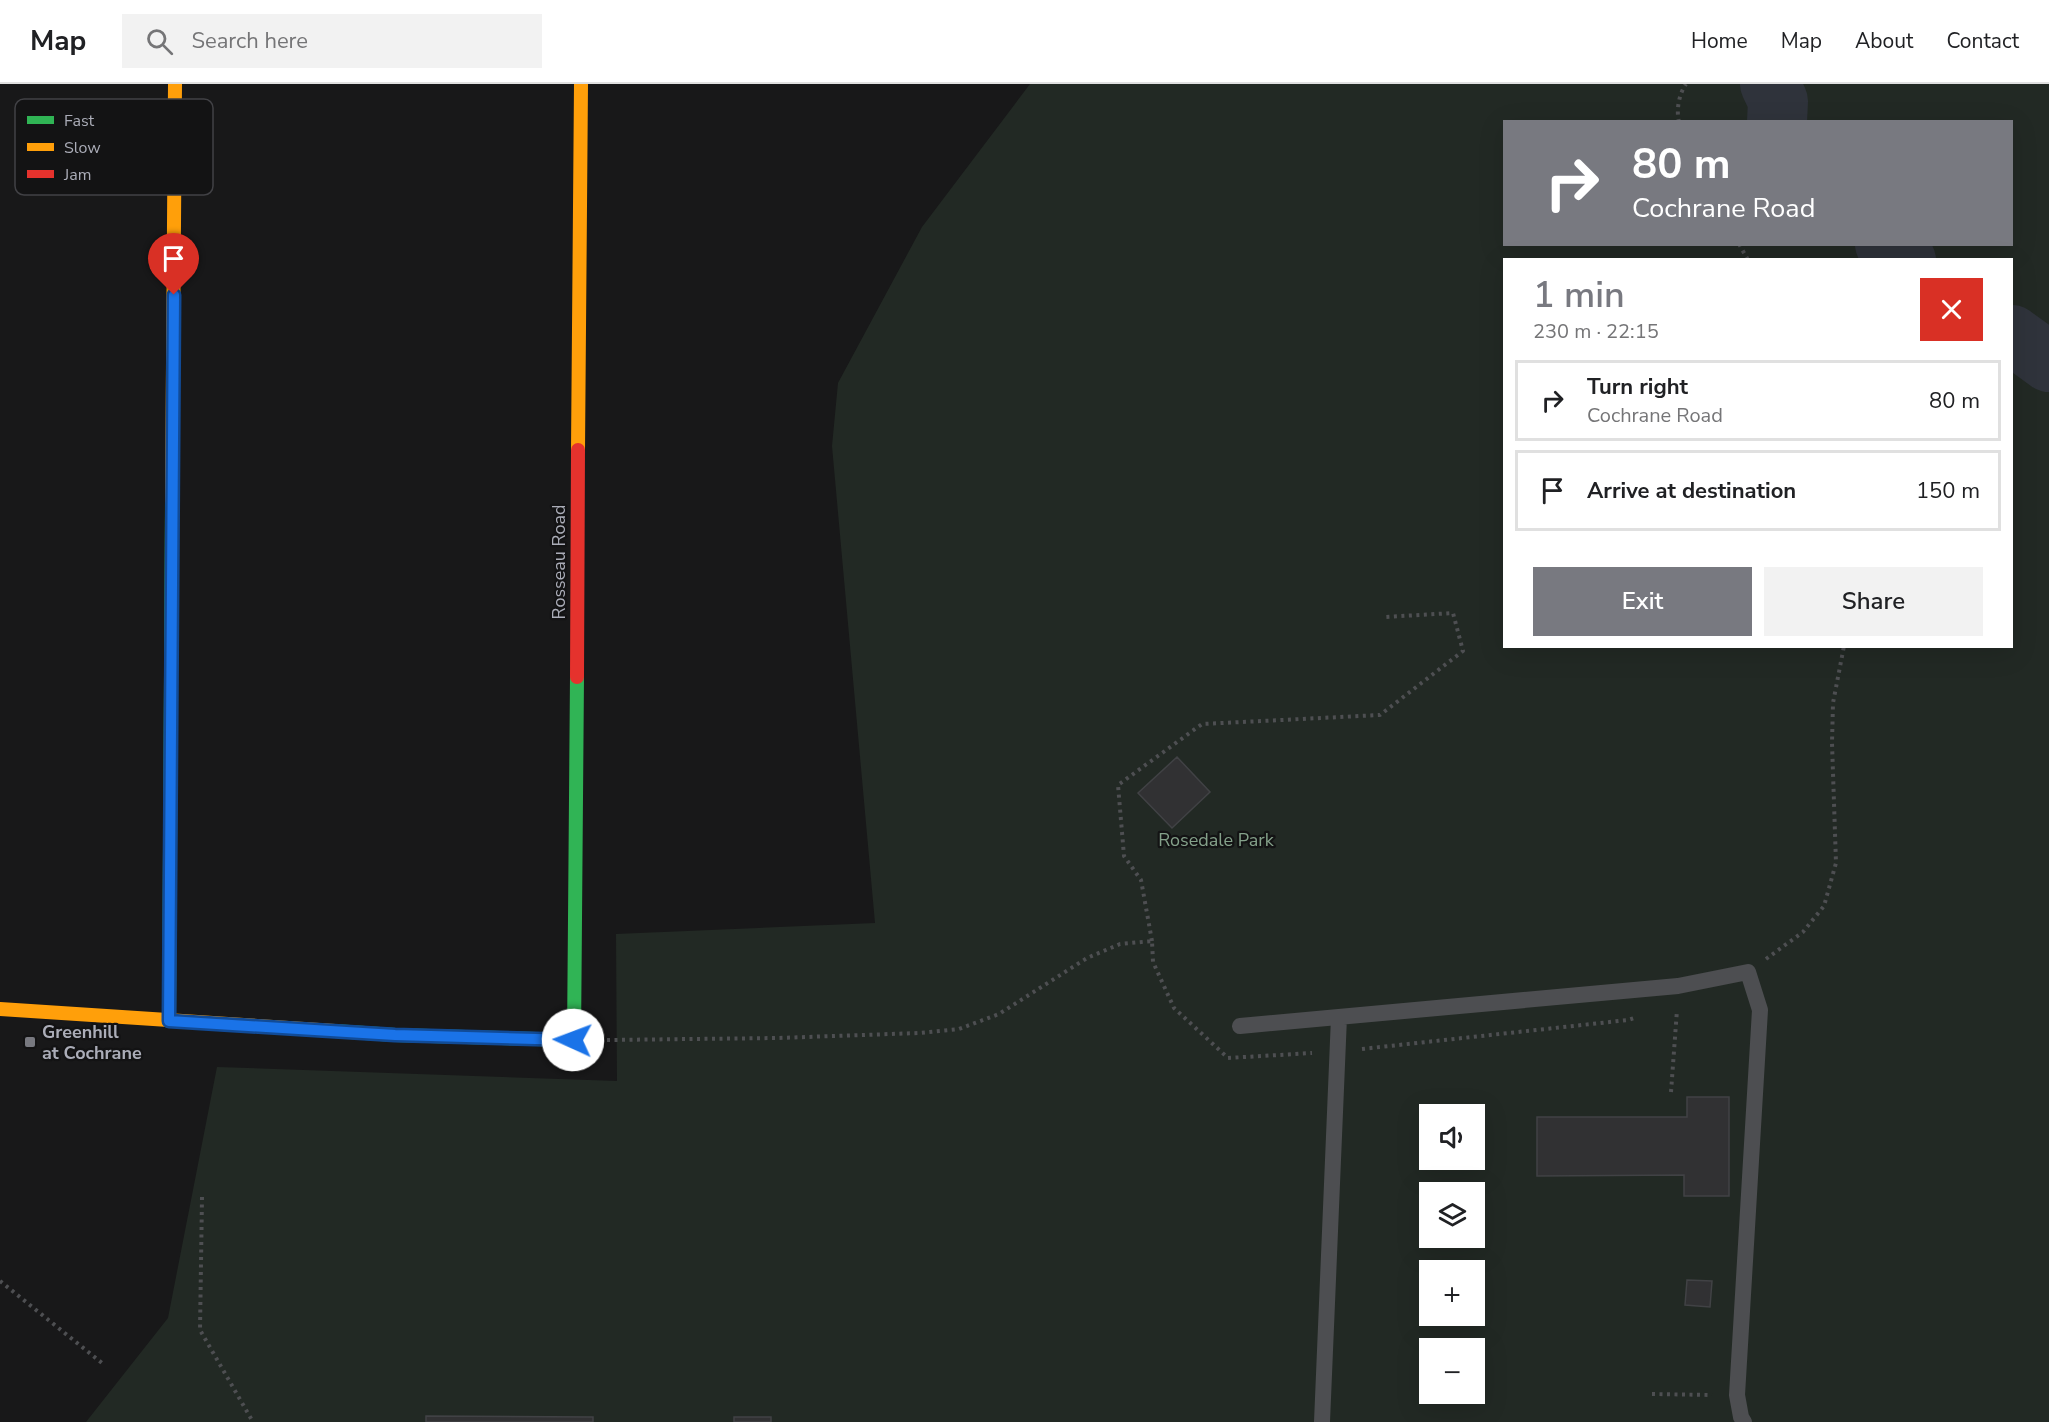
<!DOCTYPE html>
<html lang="en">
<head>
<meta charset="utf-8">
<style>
	:root { --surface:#fff; --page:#f2f2f2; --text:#202124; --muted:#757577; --line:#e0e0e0; --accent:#787980 }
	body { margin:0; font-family:"Nunito Sans",sans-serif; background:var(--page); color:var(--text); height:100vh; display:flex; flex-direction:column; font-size:22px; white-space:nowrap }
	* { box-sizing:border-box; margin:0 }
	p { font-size:20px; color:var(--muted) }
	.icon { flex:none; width:33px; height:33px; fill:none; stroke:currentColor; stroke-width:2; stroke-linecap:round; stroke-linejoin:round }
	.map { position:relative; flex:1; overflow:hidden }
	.details { position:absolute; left:1503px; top:174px; width:510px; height:390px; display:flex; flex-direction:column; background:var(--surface); border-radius:0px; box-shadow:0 6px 24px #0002 }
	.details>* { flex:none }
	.guide { position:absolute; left:1503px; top:36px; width:510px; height:126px; border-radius:0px; box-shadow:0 6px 24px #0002; background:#787980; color:#fff; overflow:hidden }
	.buttons { position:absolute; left:1419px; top:1020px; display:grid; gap:12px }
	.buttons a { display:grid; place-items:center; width:66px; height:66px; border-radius:0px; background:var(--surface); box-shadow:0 6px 24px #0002; font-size:30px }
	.pin { position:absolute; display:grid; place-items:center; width:51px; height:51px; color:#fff; margin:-62px -26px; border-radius:50% 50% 50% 0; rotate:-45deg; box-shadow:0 0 6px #0007 }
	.pin .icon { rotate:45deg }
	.me { position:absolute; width:66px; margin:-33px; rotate:272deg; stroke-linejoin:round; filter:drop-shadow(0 0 4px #0008) }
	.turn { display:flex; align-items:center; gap:21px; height:126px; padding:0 30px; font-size:27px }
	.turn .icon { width:78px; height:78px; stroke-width:2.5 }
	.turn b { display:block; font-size:42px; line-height:51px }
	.round { display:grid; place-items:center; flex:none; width:63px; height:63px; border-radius:0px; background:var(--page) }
	.head { display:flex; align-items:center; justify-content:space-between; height:102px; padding:0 30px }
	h1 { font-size:36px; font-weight:600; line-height:45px; color:var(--accent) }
	.action { display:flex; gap:12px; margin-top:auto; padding:12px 30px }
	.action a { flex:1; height:69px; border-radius:0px; background:var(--accent); color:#fff; font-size:24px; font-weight:600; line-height:69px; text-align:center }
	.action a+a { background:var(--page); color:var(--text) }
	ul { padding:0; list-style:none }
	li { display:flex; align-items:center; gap:18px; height:81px; margin:0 12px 9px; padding:0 18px; border:3px solid var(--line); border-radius:0px }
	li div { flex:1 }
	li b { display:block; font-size:22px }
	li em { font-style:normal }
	header { display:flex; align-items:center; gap:36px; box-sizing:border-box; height:84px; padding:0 30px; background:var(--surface); border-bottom:2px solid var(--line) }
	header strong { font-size:28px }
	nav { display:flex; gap:33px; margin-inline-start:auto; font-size:21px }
	.search { width:420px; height:54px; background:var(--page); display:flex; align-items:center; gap:15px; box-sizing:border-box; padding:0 21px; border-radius:0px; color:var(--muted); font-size:22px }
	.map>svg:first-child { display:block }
	.green { fill:#222924; fill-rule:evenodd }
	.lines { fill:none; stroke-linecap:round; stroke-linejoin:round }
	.river { stroke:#2f333b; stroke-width:60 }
	.building { fill:#313133; stroke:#414245; stroke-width:1.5 }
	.path { stroke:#4e4f52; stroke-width:4; stroke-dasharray:3 4.5; stroke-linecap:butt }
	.lane { stroke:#4d4e51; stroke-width:16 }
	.fast { stroke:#30b455; stroke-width:14 }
	.slow { stroke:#ff9f0a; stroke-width:14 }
	.jam { stroke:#e5322d; stroke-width:14 }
	.route-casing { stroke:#114b97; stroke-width:15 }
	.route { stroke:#1a73e8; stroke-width:10 }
	.poi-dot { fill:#787980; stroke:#131314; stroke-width:2 }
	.labels { text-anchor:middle; stroke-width:4.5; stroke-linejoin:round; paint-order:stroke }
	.street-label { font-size:18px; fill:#abadb8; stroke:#131314 }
	.park-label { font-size:18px; fill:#84a18a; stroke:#131314 }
	.poi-label { font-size:18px; font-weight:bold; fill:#abadb8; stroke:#131314; text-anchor:start }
	.key { fill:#131314; stroke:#414145; stroke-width:1.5 }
	.key-label { font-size:16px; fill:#abadb8 }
</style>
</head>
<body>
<header>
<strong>Map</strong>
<div class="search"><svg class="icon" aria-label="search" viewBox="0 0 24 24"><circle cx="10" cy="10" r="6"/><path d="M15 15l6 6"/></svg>Search here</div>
<nav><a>Home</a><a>Map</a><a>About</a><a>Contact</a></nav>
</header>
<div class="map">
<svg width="2049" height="1338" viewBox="0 0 2049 1338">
	<rect width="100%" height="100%" fill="#181819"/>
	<path class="green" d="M1030 0H2049V1338H86L168 1234 217 983 617 997 616 850 875 839 832 362 838 299 922 143ZM1504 38H2012V160H1504ZM1504 176H2012V562H1504ZM1430 1030H1474V1076H1430ZM1430 1108H1474V1154H1430ZM1430 1186H1474V1232H1430ZM1430 1264H1474V1310H1430Z"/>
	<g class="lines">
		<path class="river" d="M1770 0 1778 17 1777 38
			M1885 160 1906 176
			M2012 251 2049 278"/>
	</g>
	<path class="building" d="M1177 673 1210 708 1172 744 1138 709Z
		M1687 1013H1729V1112H1684V1091L1537 1092V1033H1687Z
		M1687 1196 1712 1197 1710 1223 1685 1221Z
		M426 1332 593 1333V1338H426Z
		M734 1333H771V1338H734Z"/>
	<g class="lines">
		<path class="path" d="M1679 38C1676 26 1679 10 1686 0
			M1739 160 1748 176
			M1152 857 1141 796 1124 772 1118 701 1202 640 1380 631 1463 567 1453 529 1385 533
			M1766 875 1803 848 1824 822 1836 779 1832 659 1833 619 1844 562
			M607 956 778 954 919 949 959 945 999 930 1087 874 1120 860 1152 857 1153 878 1174 924 1228 974 1312 969
			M1362 965 1628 936 1634 934
			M1671 1008 1677 926
			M202 1113 200 1246 253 1338
			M0 1197 102 1279
			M1652 1310 1712 1311"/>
		<path class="lane" d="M1240 942 1678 902 1748 888 1760 926 1737 1311 1741 1333 1744 1338
			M1322 1338 1339 933"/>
		<path class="fast" d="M169 937 172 417
			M335 947 395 951 574 956 577 593"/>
		<path class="slow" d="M578 366 581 0
			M172 417 175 0
			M0 925 335 947"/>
		<path class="jam" d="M577 593 578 366"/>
	</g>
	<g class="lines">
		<g class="route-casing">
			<path id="route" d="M174 211 169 937 395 951 573 956"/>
		</g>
		<use href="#route" class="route"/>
	</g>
	<rect class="poi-dot" x="24" y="952" width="12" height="12" rx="3"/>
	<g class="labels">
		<g class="street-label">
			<text transform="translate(559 478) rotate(-90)" y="6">Rosseau Road</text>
		</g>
		<g class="park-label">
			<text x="1216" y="762">Rosedale Park</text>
		</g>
		<g class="poi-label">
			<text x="42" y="954">Greenhill<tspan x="42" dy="21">at Cochrane</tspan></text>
		</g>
	</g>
	<rect x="15" y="15" width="198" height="96" rx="9" class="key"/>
	<rect x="27" y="32" width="27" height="8" fill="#30b455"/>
	<rect x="27" y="59" width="27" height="8" fill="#ff9f0a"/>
	<rect x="27" y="86" width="27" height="8" fill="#e5322d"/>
	<g class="key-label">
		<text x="64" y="42">Fast</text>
		<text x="64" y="69">Slow</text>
		<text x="64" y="96">Jam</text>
	</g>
</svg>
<div class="buttons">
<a><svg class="icon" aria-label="sound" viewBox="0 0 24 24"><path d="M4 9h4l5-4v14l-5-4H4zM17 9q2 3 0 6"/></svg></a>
<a><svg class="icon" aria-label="layers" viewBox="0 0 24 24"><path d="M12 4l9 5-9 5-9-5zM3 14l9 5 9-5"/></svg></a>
<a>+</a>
<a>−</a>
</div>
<div class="pin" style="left:174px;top:211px;background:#d93025"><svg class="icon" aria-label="arrive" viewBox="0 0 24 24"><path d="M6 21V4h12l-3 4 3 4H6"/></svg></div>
<svg class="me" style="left:573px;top:956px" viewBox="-20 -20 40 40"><circle r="19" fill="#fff"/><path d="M0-13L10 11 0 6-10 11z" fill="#1a73e8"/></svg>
<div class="guide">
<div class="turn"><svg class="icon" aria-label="right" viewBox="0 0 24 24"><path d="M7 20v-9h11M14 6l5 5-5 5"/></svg><div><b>80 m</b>Cochrane Road</div></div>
</div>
<section class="details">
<div class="head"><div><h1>1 min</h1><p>230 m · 22:15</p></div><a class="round" style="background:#d93025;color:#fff"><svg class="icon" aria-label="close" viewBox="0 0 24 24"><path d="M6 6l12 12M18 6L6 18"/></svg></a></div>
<ul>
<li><svg class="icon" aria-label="right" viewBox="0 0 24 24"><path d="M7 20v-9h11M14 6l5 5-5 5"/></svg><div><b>Turn right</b><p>Cochrane Road</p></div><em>80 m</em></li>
<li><svg class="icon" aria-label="arrive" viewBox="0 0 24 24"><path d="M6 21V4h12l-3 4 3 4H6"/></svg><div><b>Arrive at destination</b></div><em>150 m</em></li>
</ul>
<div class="action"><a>Exit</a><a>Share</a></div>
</section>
</div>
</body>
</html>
